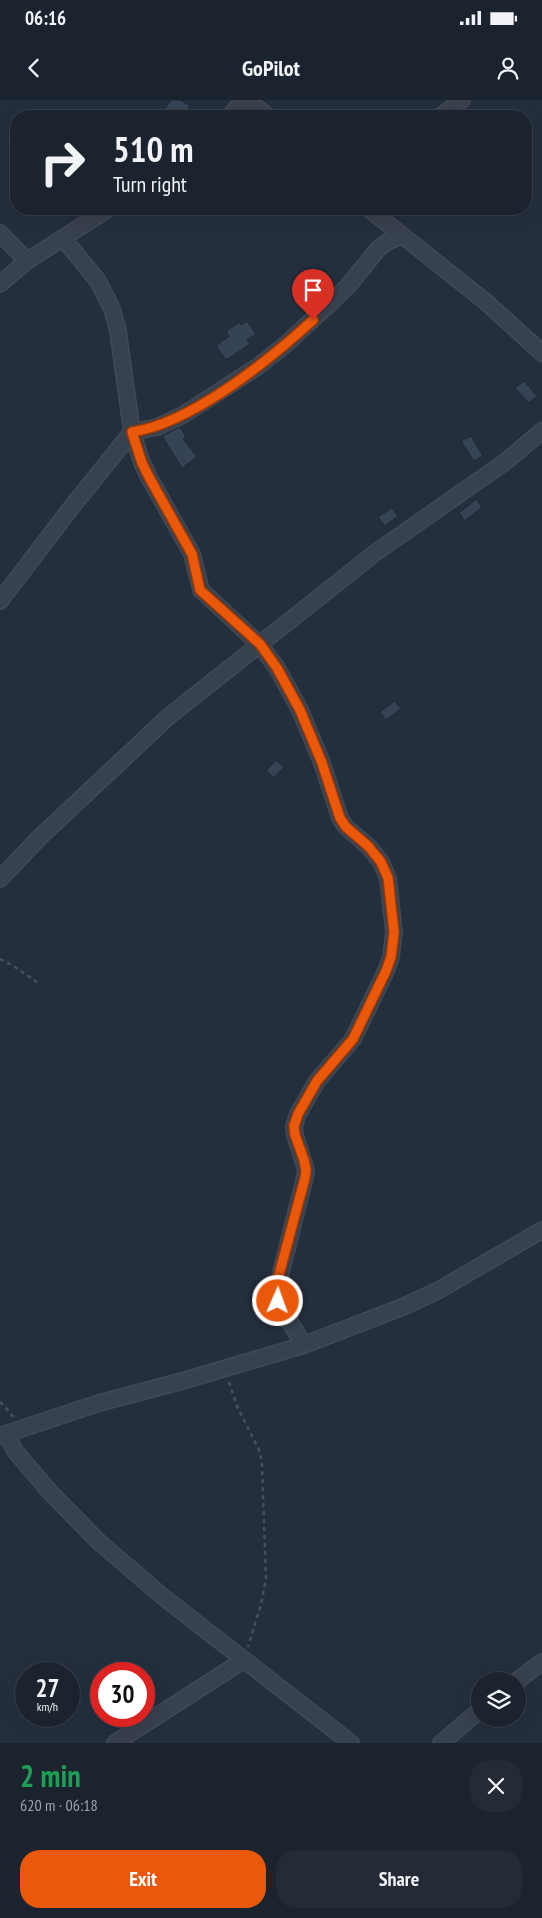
<!DOCTYPE html>
<html lang="en">
<head>
<meta charset="utf-8">
<style>
	:root { --surface:#1b232e; --page:#242b36; --text:#f1f3f6; --muted:#a0a4aa; --line:#39404a; --accent:#ea580c }
	body { margin:0; font-family:"PT Sans Narrow",sans-serif; background:var(--page); color:var(--text); height:100vh; display:flex; flex-direction:column; font-size:19px; white-space:nowrap }
	* { box-sizing:border-box; margin:0 }
	p { font-size:16px; color:var(--muted) }
	.icon { flex:none; width:28px; height:28px; fill:none; stroke:currentColor; stroke-width:2; stroke-linecap:round; stroke-linejoin:round }
	.map { position:relative; height:1643px; overflow:hidden }
	.side { display:flex; flex-direction:column; background:var(--surface); flex:1 }
	.side>* { flex:none }
	.top-card { position:absolute; left:10px; top:10px; width:522px; height:105px; border-radius:20px; box-shadow:0 5px 20px #0002,0 0 0 1px var(--line); background:#1b232e; color:var(--text); overflow:hidden }
	.controls { position:absolute; left:471px; top:1572px; display:grid; gap:10px }
	.controls a { display:grid; place-items:center; width:55px; height:55px; border-radius:50%; background:var(--surface); box-shadow:0 5px 20px #0002,0 0 0 1px var(--line); font-size:25px }
	.speed { position:absolute; left:15px; top:1562px; display:flex; gap:10px; font-size:25px; font-weight:700; text-align:center }
	.speed>* { display:grid; place-content:center; width:65px; height:65px; border-radius:50%; background:var(--surface); box-shadow:0 5px 20px #0002,0 0 0 1px var(--line); line-height:1 }
	.speed small { font-size:12px; font-weight:400 }
	.speed .limit { border:8px solid #d22; background:#fff; color:#111 }
	.pin { position:absolute; display:grid; place-items:center; width:42px; height:42px; color:#fff; margin:-51px -21px; border-radius:50% 50% 50% 0; rotate:-45deg; box-shadow:0 0 5px #0007 }
	.pin .icon { rotate:45deg }
	.me { position:absolute; width:55px; margin:-28px; rotate:2deg; stroke-linejoin:round; filter:drop-shadow(0 0 4px #0008) }
	.turn { display:flex; align-items:center; gap:18px; height:105px; padding:0 20px; font-size:22px }
	.turn .icon { width:65px; height:65px; stroke-width:2.5 }
	.turn b { display:block; font-size:35px; line-height:42px }
	.round { display:grid; place-items:center; flex:none; width:52px; height:52px; border-radius:20px; background:var(--page) }
	.head { display:flex; align-items:center; justify-content:space-between; height:85px; padding:0 20px }
	h1 { font-size:30px; font-weight:800; line-height:38px; color:#1e9e55 }
	.cta { display:flex; gap:10px; margin-top:auto; padding:10px 20px }
	.cta a { flex:1; height:58px; border-radius:20px; background:var(--accent); color:#fff; font-size:20px; font-weight:800; line-height:58px; text-align:center }
	.cta a+a { background:var(--page); color:var(--text) }
	.status { display:flex; justify-content:space-between; align-items:center; height:35px; padding:0 25px; background:var(--surface); direction:ltr }
	.status svg { height:14px; fill:currentColor }
	header { display:flex; justify-content:space-between; align-items:center; height:65px; padding:0 20px; background:var(--surface); font-size:22px; font-weight:800 }
	.map>svg:first-child { display:block }
	.building { fill:#364354; stroke:#1f2835 }
	.lines { fill:none; stroke-linecap:round; stroke-linejoin:round }
	.minor-casing { stroke:#414a57; stroke-width:18 }
	.path { stroke:#3f5557; stroke-width:2.5; stroke-dasharray:4 4; stroke-linecap:butt }
	.minor { stroke:#38414e; stroke-width:15 }
	.route-casing { stroke:#983908; stroke-width:12 }
	.route { stroke:#ea580c; stroke-width:9 }
</style>
</head>
<body>
<div class="status"><b>06:16</b><svg viewBox="0 0 49 12"><path d="M0 12V9h3v3zM5 12V6h3v6zM10 12V3h3v9zM15 12V0h3v12zM26 1h20v11H26zM47 4h2v5h-2z"/></svg></div>
<header><svg class="icon" aria-label="back" viewBox="0 0 24 24"><path d="M15 5l-7 7 7 7"/></svg>GoPilot<svg class="icon" aria-label="person" viewBox="0 0 24 24"><circle cx="12" cy="8" r="4"/><path d="M4 21q1-7 8-7t8 7"/></svg></header>
<div class="map">
<svg width="542" height="1643" viewBox="0 0 542 1643">
	<rect width="100%" height="100%" fill="#242f3e"/>
	<path class="building" d="M171 0H181L190 6 188 9 199 16H159Z
		M247 221 256 234 247 240 250 244 226 260 216 246 229 236 226 231 240 222 241 225Z
		M524 281 537 296 529 303 515 288Z
		M180 327 186 337 183 339 197 357 182 368 162 336Z
		M471 336 483 356 474 361 461 341Z
		M476 399 482 407 465 421 459 413Z
		M392 408 398 416 385 426 378 417Z
		M395 601 401 609 386 620 380 612Z
		M276 660 284 667 274 678 266 671Z"/>
	<g class="lines">
		<g class="minor-casing">
			<path id="minor" d="M246 0 268 16
				M230 16 243 0
				M441 16 462 0
				M369 109 486 202 542 253
				M0 133 27 161
				M63 138 98 181 112 209 118 231 132 332 142 363 150 379 192 454 201 490 259 544 277 568 300 610 322 663 340 718 346 727 368 746 381 762 388 778 394 832 391 857 386 871 353 939 317 981 298 1014 294 1026 295 1035 306 1070 305 1077 276 1192 277 1201 304 1245
				M0 184 27 161 108 109
				M0 501 67 413 132 332 157 327 183 315 257 267 285 245 326 207 348 186 378 149 387 142 401 136
				M0 779 39 738 168 617 375 453 505 362 542 331
				M7 1334 15 1351 50 1392 98 1441 162 1496 351 1643
				M0 1336 99 1303 186 1280 304 1245 405 1206 439 1190 542 1130
				M517 1581 542 1562
				M115 1643 244 1560
				M441 1643 480 1610"/>
		</g>
		<path class="path" d="M0 859 12 865 40 884
			M229 1282 237 1306 260 1352 262 1365 266 1479 261 1504 248 1547
			M0 1302 8 1310 13 1317"/>
		<use href="#minor" class="minor"/>
	</g>
	<g class="lines">
		<g class="route-casing">
			<path id="route" d="M278 1201 276 1192 277 1182 305 1078 306 1070 304 1060 295 1035 294 1026 298 1014 317 981 353 939 386 871 391 857 394 832 388 778 381 762 368 746 346 727 340 718 322 663 300 610 277 568 260 544 200 490 192 454 150 379 142 363 132 332C192 323 268 261 313 220"/>
		</g>
		<use href="#route" class="route"/>
	</g>
</svg>
<div class="controls">
<a><svg class="icon" aria-label="layers" viewBox="0 0 24 24"><path d="M12 4l9 5-9 5-9-5zM3 14l9 5 9-5"/></svg></a>
</div>
<div class="speed"><div>27<small>km/h</small></div><div class="limit">30</div></div>
<div class="pin" style="left:313px;top:220px;background:#d93025"><svg class="icon" aria-label="arrive" viewBox="0 0 24 24"><path d="M6 21V4h12l-3 4 3 4H6"/></svg></div>
<svg class="me" style="left:278px;top:1201px" viewBox="-20 -20 40 40"><circle r="17" fill="#ea580c" stroke="#fff" stroke-width="3"/><path d="M0-11L8 9 0 5-8 9z" fill="#fff"/></svg>
<div class="top-card">
<div class="turn"><svg class="icon" aria-label="right" viewBox="0 0 24 24"><path d="M7 20v-9h11M14 6l5 5-5 5"/></svg><div><b>510 m</b>Turn right</div></div>
</div>
</div>
<section class="side">
<div class="head"><div><h1>2 min</h1><p>620 m · 06:18</p></div><a class="round"><svg class="icon" aria-label="close" viewBox="0 0 24 24"><path d="M6 6l12 12M18 6L6 18"/></svg></a></div>
<div class="cta"><a>Exit</a><a>Share</a></div>
</section>
</body>
</html>
